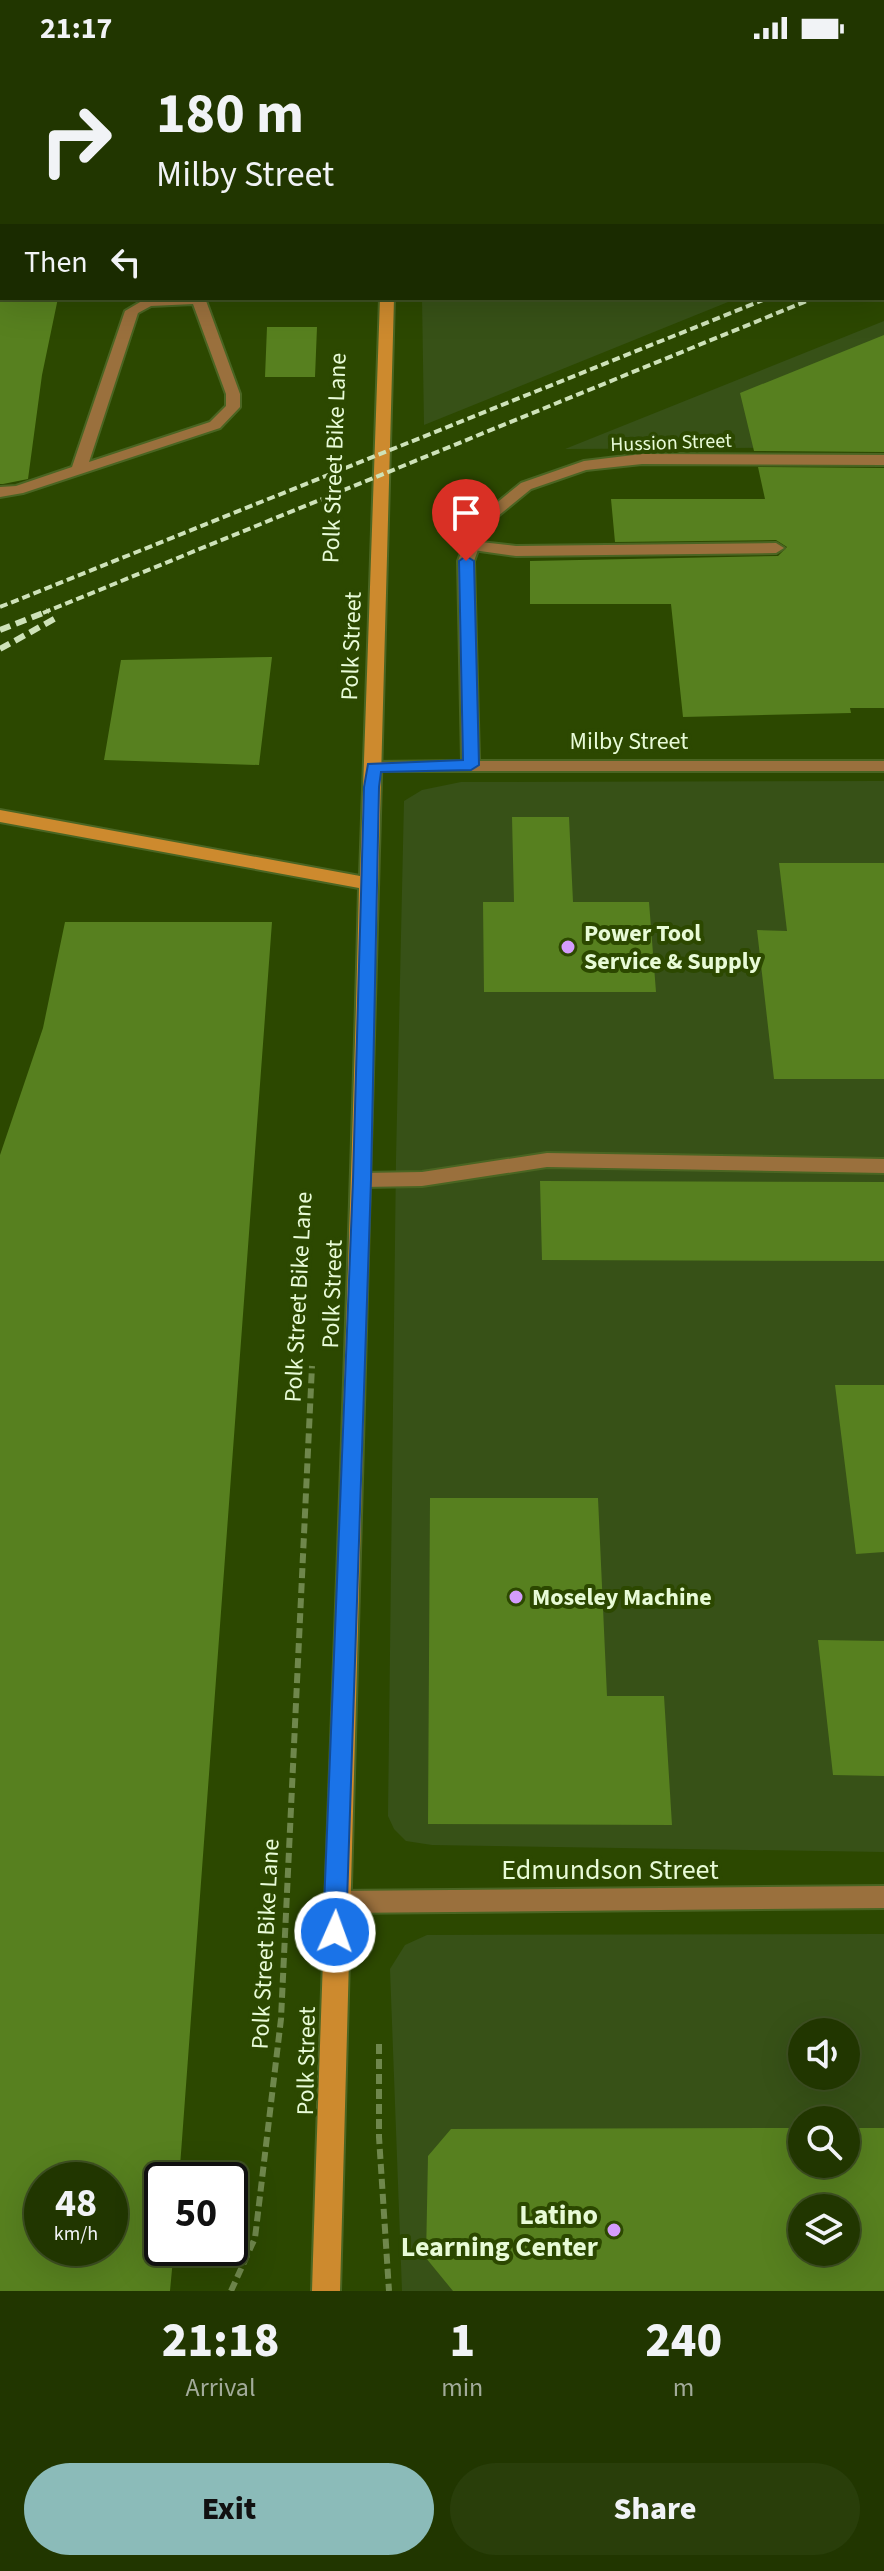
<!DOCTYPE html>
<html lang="en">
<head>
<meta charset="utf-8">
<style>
	:root { --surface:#213600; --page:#293e0a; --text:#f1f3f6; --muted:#a2ab99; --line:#3e5022; --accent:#8bbbb9 }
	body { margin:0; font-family:"Source Sans 3",sans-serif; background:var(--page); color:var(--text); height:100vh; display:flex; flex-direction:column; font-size:30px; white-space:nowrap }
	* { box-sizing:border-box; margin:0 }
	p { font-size:26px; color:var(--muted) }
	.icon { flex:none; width:44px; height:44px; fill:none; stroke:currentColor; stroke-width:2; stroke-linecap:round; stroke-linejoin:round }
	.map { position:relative; height:2235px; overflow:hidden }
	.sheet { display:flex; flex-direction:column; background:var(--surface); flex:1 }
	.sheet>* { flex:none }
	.banner { position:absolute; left:0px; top:0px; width:884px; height:244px; box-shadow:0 8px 32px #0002,0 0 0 2px var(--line); background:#213600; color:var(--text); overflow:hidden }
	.tools { position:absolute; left:788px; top:1962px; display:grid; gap:16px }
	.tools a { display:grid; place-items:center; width:72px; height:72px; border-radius:50%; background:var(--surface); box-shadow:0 8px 32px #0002,0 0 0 2px var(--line); font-size:40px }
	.speed { position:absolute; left:24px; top:2106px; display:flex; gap:16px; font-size:40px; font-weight:700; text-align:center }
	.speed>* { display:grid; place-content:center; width:104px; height:104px; border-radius:50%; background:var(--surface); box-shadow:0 8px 32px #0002,0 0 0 2px var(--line); line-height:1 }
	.speed small { font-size:20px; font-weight:400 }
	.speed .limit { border:4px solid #111; border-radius:12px; background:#fff; color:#111 }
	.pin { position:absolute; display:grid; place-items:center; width:68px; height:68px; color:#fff; margin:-82px -34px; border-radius:50% 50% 50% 0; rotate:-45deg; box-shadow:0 0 8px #0007 }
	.pin .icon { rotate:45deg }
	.me { position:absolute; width:88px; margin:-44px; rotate:2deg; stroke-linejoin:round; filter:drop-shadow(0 0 6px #0008) }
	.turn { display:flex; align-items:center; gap:28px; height:168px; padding:0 24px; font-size:36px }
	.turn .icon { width:104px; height:104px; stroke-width:2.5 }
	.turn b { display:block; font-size:56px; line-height:68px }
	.then { display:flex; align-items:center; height:76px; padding:0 24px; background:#0003; gap:16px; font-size:30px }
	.eta { display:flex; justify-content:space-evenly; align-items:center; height:136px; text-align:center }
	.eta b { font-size:48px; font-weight:800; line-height:56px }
	.button { display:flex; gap:16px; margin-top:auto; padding:16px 24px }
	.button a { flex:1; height:92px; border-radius:48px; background:var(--accent); color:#111; font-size:32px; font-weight:800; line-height:92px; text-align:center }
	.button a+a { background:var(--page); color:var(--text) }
	.status { display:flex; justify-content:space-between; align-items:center; height:56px; padding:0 40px; background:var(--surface); direction:ltr }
	.status svg { height:22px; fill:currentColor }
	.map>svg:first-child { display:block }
	.built { fill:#375117; fill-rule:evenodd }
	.building { fill:#57801f; fill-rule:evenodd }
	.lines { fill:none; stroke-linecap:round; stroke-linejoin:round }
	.lane-casing { stroke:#4a6522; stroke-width:4 }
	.street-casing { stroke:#4a6522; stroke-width:4 }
	.secondary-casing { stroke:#4a6522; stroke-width:4 }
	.path { stroke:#6f874c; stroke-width:6; stroke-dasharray:10 5; stroke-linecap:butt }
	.lane { fill:#9a703d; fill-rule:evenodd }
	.street { fill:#9a703d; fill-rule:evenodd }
	.secondary { fill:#cd8a2e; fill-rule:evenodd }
	.rail-far1 { stroke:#cee2b9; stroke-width:4; stroke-dasharray:8 4; stroke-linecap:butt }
	.rail { stroke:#cee2b9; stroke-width:6; stroke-dasharray:11 6; stroke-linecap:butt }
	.route { fill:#1a73e8; stroke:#114b97; stroke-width:2 }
	.poi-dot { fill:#d49cfc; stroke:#2c4800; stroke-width:3 }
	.labels { text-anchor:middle; stroke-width:8; stroke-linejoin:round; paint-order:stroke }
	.far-street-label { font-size:20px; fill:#e8fbd7; stroke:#2c4800 }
	.street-label { font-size:24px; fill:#e8fbd7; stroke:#2c4800 }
	.poi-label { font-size:24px; font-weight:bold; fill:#e8fbd7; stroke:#2c4800; text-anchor:start }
	.near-street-label { font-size:28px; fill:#e8fbd7; stroke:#2c4800 }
	.near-poi-label { font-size:28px; font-weight:bold; fill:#e8fbd7; stroke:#2c4800; text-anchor:end }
</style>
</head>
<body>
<div class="status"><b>21:17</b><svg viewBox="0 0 49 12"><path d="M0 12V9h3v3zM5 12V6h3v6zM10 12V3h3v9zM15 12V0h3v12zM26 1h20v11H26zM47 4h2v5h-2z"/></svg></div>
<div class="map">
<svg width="884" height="2235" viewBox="0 0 884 2235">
	<rect width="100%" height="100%" fill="#2c4800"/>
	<path class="built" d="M419 0H884V183L882 2Z
		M422 242H738L424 369Z
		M884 265V391L565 393Z
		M884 725V1796L432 1789 406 1785 394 1773 388 1760 396 1104 404 745 422 734 461 726Z
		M884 1878V2235H402L390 1913 405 1889 427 1879ZM802 1976H846V2020H802ZM802 2064H846V2108H802ZM802 2152H846V2196H802Z"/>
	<path class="building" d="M0 242H58L42 319 28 423 3 428H0Z
		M267 271H317L315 321H265Z
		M884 279V396L754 395 740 337Z
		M758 411 884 412V652H850L851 657 683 661 671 548H530V505L778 500 787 491 776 484 615 486 611 443H765Z
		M272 601 259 709 104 704 121 604Z
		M512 761H569L573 846H649L656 936H484L483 846H514Z
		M779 807H884V1023H774L757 874 787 875Z
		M65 866H272L179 2124H162V2192H174L170 2235H0V1099L43 972ZM42 2124H110V2192H42Z
		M540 1125 884 1126V1205L542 1204Z
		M835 1329H884V1496L856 1498Z
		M430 1442H598L607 1640H664L672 1769 428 1768Z
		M818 1584 884 1585V1720L833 1719Z
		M802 2072V2108H846V2072H884V2235H453L426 2202 428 2100 451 2073ZM802 2152H846V2196H802Z"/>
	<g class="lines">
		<g class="lane-casing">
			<path id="lane" d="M147 242H205L240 338V351L220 372 23 437 0 441V431L16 430 72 411 125 255ZM193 248 226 338V350L210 366 89 406 138 257 151 250Z
				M472 485 516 490 776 487 784 492 776 497 516 500 466 493 464 490Z
				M547 1097 884 1103V1117L547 1111 422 1130 362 1131 355 1129 352 1124 355 1119 362 1117 422 1116Z"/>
		</g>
		<g class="street-casing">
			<path id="street" d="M0 169H2V177H0Z
				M642 398 884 399V409L642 408 586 414 531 433 487 469 474 505 479 705H884V715H367L364 711 367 707 373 706 462 705 458 505 472 467 521 427 584 405Z
				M884 1830V1852L336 1857 327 1854 324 1846 327 1838 336 1835Z"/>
		</g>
		<g class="secondary-casing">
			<path id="secondary" d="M387 0H399V2H387Z
				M380 242H394L340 2235H312C326 1767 348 1300 359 832L0 766V754L360 820Z"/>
		</g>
		<path class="path" d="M379 1988V2081L389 2235
			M231 2235 255 2182 281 1963 312 1310"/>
		<use href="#lane" class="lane"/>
		<use href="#street" class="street"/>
		<use href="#secondary" class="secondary"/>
		<path class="rail-far1" d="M0 551 768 242
			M43 557 814 242"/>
		<path class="rail" d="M0 574 48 555
			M0 593 56 562"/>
	</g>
	<path class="route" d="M466 500 474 505 479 709 471 714 381 716 379 731 371 1124 346 1876 343 1883 335 1886 327 1883 323 1876 353 1124 364 731 368 708 463 704 459 505Z"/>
	<g class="poi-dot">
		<circle cx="568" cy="891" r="8"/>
		<circle cx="516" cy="1541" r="8"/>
		<circle cx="614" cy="2174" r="8"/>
	</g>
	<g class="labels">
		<g class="far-street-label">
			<text transform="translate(671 386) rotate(-2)" y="7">Hussion Street</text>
		</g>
		<g class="street-label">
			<text transform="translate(334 402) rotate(-88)" y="8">Polk Street Bike Lane</text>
			<text transform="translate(351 590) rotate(-88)" y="8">Polk Street</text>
			<text x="629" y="693">Milby Street</text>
			<text transform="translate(332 1238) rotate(-88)" y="8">Polk Street</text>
			<text transform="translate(298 1241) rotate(-87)" y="8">Polk Street Bike Lane</text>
			<text transform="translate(265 1888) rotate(-87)" y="8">Polk Street Bike Lane</text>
			<text transform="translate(306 2005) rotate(-89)" y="8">Polk Street</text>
		</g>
		<g class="poi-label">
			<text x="584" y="885">Power Tool<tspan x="584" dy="28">Service &amp; Supply</tspan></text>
			<text x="532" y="1549">Moseley Machine</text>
		</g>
		<g class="near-street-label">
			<text x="610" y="1823">Edmundson Street</text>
		</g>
		<g class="near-poi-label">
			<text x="598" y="2168">Latino<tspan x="598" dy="32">Learning Center</tspan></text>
		</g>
	</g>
</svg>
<div class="tools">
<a><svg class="icon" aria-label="sound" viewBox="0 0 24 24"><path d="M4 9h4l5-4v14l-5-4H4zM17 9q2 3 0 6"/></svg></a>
<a><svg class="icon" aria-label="search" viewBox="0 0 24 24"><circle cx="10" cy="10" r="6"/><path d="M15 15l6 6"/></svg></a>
<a><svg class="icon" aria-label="layers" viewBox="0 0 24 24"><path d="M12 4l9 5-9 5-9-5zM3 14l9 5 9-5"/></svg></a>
</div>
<div class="speed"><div>48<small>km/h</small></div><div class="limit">50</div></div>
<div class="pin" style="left:466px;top:505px;background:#d93025"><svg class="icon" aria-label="arrive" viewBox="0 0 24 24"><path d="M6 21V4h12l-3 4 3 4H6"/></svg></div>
<svg class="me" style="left:335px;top:1876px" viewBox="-20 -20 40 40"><circle r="17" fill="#1a73e8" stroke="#fff" stroke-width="3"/><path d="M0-11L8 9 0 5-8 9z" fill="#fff"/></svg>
<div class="banner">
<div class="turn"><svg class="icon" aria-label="right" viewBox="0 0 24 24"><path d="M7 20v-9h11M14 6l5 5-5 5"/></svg><div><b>180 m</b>Milby Street</div></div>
<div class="then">Then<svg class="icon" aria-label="left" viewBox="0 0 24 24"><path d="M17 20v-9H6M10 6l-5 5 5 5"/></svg></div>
</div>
</div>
<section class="sheet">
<div class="eta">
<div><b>21:18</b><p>Arrival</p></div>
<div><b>1</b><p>min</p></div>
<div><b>240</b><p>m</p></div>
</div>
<div class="button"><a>Exit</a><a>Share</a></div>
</section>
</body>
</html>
